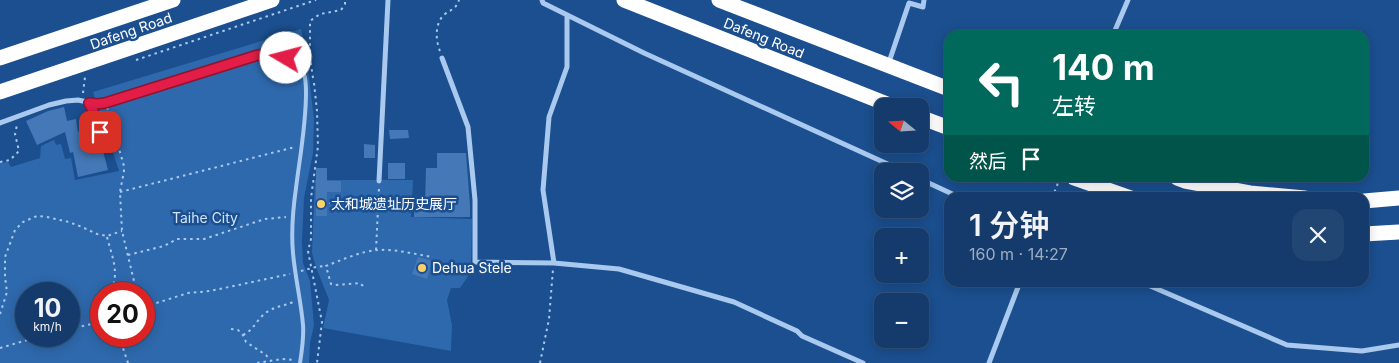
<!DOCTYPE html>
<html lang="zh">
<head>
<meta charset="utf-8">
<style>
	:root { --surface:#143b6b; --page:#214673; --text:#f1f3f6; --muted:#9dadc1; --line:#33557e }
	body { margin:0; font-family:Inter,"Noto Sans SC",sans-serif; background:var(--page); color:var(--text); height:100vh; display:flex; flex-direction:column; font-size:19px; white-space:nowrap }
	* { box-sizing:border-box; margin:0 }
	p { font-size:16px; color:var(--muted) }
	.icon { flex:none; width:28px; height:28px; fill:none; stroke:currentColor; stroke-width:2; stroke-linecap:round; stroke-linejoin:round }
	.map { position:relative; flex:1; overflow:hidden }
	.side { position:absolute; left:944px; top:192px; width:425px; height:95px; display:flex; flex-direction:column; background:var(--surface); border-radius:15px; box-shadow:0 2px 12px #0003,0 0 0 1px var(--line) }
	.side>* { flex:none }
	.banner { position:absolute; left:944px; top:30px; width:425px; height:152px; border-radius:15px; box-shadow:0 2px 12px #0003,0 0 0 1px var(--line); background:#00695c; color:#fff; overflow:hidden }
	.needle { width:32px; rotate:288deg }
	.controls { position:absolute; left:874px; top:98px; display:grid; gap:10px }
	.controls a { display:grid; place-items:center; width:55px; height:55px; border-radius:10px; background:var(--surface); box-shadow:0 2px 12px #0003,0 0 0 1px var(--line); font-size:25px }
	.speed { position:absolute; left:15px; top:282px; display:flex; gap:10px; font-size:25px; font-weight:700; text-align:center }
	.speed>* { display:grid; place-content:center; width:65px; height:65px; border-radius:50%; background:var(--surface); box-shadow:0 2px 12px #0003,0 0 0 1px var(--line); line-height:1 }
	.speed small { font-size:12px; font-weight:400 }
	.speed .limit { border:8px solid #d22; background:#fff; color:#111 }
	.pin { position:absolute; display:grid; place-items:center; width:42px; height:42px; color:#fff; margin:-21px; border-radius:10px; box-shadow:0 2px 8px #0006 }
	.me { position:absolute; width:55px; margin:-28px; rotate:278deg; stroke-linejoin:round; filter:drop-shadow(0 0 4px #0008) }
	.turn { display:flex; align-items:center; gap:18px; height:105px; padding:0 25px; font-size:22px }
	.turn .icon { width:65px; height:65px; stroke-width:2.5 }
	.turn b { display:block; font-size:35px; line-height:42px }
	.then { display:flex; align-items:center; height:48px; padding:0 25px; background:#0003; gap:10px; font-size:19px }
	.round { display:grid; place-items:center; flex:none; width:52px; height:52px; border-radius:15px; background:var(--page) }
	.head { display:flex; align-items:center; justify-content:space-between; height:85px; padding:0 25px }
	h1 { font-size:30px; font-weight:600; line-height:38px }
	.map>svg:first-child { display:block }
	.green { fill:#2e69ad; fill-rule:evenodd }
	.building { fill:#4478b7 }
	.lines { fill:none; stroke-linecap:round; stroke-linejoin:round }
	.path { stroke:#a9c9ee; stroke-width:2; stroke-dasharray:2.5 4; stroke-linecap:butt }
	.lane { stroke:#a9c9ee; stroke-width:4 }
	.street { stroke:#a9c9ee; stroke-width:5 }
	.highway { stroke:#fff; stroke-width:15 }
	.route-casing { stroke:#92132f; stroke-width:12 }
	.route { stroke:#e11d48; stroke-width:9 }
	.poi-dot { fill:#ffd166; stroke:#1b4f8f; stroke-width:2 }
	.labels { text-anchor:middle; stroke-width:5; stroke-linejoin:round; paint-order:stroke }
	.street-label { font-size:14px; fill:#fff; stroke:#1b4f8f }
	.poi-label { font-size:14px; fill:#fff; stroke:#1b4f8f; text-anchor:start }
	.park-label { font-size:14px; fill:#cfe3fa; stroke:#1b4f8f }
</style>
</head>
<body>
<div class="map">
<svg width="1399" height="363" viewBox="0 0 1399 363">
	<rect width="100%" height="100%" fill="#1b4f8f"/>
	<path class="green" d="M301 29 305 44 314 119 313 153 304 198 302 241 303 263 310 281 314 325 310 343 309 363H0V163L8 162 11 167 40 158 41 146 54 140 56 145 61 144 65 159 71 158 75 180 119 171 93 92ZM26 294H69V336H26ZM101 294H144V336H101Z
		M315 180H413L411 217 472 219 471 272 460 288H451L447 300 452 325 451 351 323 328 329 300 316 267 312 253Z"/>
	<path class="building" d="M64 107 67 121 76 119 78 132 94 128 97 144 99 147H102L108 170 78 177 73 152 70 153 65 132 37 145 26 121 48 111Z
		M389 130H408L409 138 390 139Z
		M364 144 375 145V158H364Z
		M437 153H466L470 205V217H414V204H425L426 168H437Z
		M388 163H405V179H388Z
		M316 168H327V181H341V192H327V216H316Z
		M418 257 432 261 427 279 412 274Z"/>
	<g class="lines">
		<path class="path" d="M440 51C435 39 435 22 445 14 452 9 456 9 459 0
			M136 60 316 0
			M313 78 310 58V21L320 14 341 10 345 4V0
			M314 83 317 111 318 146 311 198V239L308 251 322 322 317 363
			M83 93 85 77 86 76
			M107 107 124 166V171L120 192 122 231 134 281V288L132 294
			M0 162 10 160 19 151 15 134 17 125
			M120 192 295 147
			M1052 198 1060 178
			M329 203 379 205
			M107 237C112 257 121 275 109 294
			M376 250 379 188
			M128 255 164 246 177 239H204L265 219 286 217
			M301 271 316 267 326 266
			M363 286 360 283 335 285 331 284 326 266C341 260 362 251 378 250 396 249 414 254 432 257
			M144 307 188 293 210 291 290 274
			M0 314 7 292 5 277V257L15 230 23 222 37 216 47 217 69 222 82 227 97 234 107 236 122 231
			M93 324 90 312 101 302
			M69 329 101 322
			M231 329 238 330 243 335 246 342 266 355 270 360
			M243 335C252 331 256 322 263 315 273 306 282 307 293 302
			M119 336 128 363
			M0 348 41 336
			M257 363 282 359 295 360
			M540 363 549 319 553 269"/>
		<path class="lane" d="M97 104 258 55C275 52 296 57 304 74 306 80 306 86 306 93 306 125 300 156 296 188 293 209 291 232 293 253 295 277 301 301 303 325 304 338 302 350 300 363"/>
		<path class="street" d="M542 0 543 3 644 53 903 171
			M1113 35 1128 0
			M442 58 468 127 475 200V262L554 263 619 269 734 302 797 331 802 336 863 363
			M888 65 909 3 923 7 924 0
			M89 103 98 121 101 143
			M0 123 49 105 66 101 78 100 97 104
			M920 179 961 198
			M379 181 388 0
			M554 263 543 190 549 117 567 67V15
			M1141 282 1287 345 1362 351 1399 345
			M989 363 1020 282"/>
		<path class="highway" d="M624 0 892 106
			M719 0 949 89
			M0 58 173 0
			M0 92 272 0
			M920 117 949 128
			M1074 178 1131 198
			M1177 178 1185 181 1250 193 1305 198
			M1364 201 1399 198
			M1364 234 1399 232"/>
	</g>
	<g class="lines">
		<g class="route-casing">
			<path id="route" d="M100 132 98 121 89 103 97 104 105 103 258 55 271 54 286 58"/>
		</g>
		<use href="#route" class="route"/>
	</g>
	<g class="poi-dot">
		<circle cx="321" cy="204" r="5"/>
		<circle cx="422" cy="268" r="5"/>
	</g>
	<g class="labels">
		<g class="street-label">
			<text transform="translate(131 31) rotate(-19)" y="5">Dafeng Road</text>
			<text transform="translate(764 38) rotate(22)" y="5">Dafeng Road</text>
		</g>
		<g class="poi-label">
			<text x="331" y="209">太和城遗址历史展厅</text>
			<text x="432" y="273">Dehua Stele</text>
		</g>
		<g class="park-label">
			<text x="205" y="223">Taihe City</text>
		</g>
	</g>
</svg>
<div class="controls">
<a><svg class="needle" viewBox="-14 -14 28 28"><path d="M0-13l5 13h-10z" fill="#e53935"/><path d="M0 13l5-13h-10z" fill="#9dadc1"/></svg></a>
<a><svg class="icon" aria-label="layers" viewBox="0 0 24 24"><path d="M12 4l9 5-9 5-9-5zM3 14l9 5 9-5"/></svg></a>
<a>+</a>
<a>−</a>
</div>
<div class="speed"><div>10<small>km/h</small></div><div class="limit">20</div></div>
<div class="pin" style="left:100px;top:132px;background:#d93025"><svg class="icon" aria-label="arrive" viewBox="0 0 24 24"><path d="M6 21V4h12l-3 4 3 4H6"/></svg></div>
<svg class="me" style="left:286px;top:58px" viewBox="-20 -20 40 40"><circle r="19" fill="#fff"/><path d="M0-13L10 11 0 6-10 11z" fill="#e11d48"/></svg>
<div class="banner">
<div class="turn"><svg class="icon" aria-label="left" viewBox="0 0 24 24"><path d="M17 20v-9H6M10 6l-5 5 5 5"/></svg><div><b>140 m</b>左转</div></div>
<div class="then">然后<svg class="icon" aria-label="arrive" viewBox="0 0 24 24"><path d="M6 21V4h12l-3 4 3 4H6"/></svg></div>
</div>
<section class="side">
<div class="head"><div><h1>1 分钟</h1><p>160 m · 14:27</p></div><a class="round"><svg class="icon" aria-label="close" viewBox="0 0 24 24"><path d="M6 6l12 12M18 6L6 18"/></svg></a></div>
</section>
</div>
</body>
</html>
